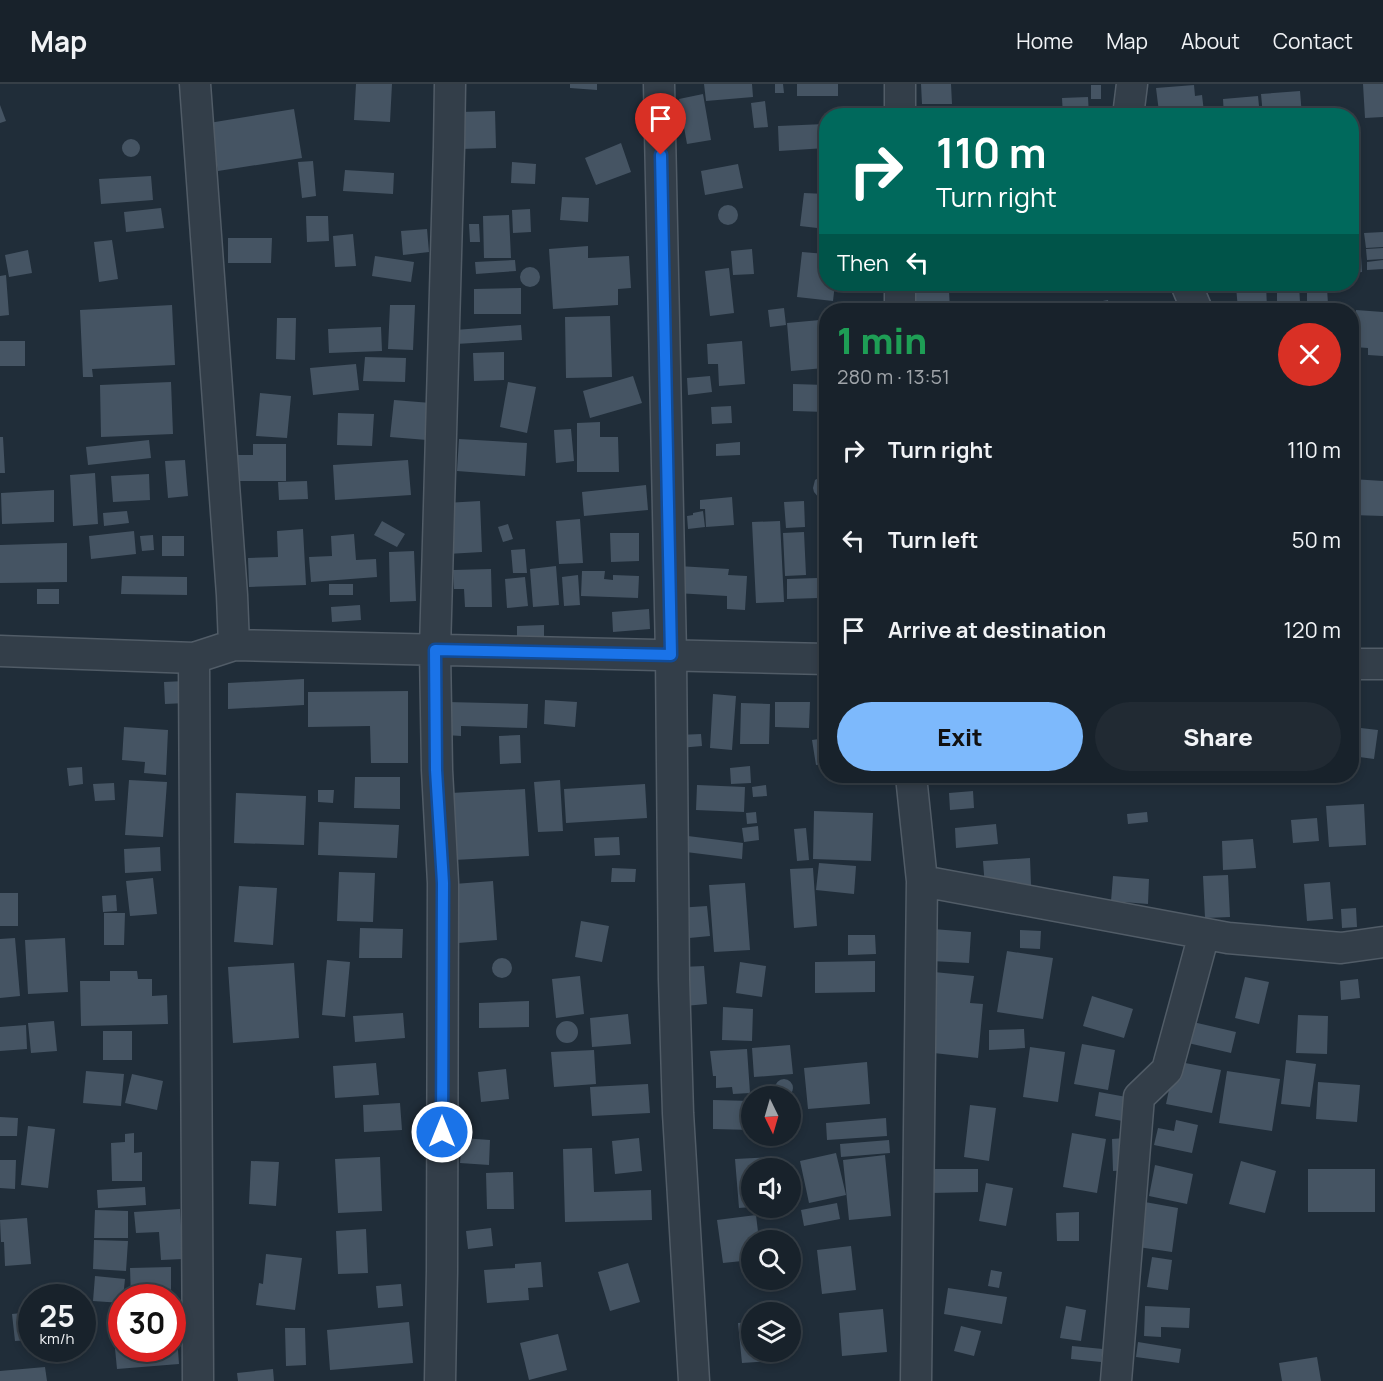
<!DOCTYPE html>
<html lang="en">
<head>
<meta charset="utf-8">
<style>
	:root { --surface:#18222b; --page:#212a33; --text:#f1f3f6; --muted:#9fa4a9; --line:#363f47; --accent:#7db9fc }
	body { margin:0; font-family:Manrope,sans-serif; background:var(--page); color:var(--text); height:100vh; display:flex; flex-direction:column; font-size:22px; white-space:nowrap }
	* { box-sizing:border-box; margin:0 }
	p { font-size:20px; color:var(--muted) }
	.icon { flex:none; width:33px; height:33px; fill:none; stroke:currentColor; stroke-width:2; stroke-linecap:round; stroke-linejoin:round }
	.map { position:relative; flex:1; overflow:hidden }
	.panel { position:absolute; left:819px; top:219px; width:540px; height:480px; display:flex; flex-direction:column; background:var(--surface); border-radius:24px; box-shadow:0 3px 9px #0003,0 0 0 2px var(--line) }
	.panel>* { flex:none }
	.guide { position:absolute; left:819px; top:24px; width:540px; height:183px; border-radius:24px; box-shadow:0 3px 9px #0003,0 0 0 2px var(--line); background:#00695c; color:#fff; overflow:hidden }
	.needle { width:39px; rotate:175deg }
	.controls { position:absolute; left:741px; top:1002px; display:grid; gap:12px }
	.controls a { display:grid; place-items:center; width:60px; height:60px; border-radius:50%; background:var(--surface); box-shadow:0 3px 9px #0003,0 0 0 2px var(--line); font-size:30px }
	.speed { position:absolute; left:18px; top:1200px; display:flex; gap:12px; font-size:30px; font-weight:700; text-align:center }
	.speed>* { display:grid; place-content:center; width:78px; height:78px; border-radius:50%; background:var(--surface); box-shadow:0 3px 9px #0003,0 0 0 2px var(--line); line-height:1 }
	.speed small { font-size:15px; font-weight:400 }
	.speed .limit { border:9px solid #d22; background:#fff; color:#111 }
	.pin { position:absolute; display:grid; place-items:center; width:51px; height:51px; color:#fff; margin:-62px -26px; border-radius:50% 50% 50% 0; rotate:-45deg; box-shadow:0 0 6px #0007 }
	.pin .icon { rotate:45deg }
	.me { position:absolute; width:66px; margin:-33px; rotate:0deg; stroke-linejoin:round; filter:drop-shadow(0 0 4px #0008) }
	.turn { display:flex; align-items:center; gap:21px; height:126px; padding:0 18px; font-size:27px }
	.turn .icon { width:78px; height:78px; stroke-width:2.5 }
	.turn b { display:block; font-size:42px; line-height:51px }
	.then { display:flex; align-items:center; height:57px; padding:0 18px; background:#0003; gap:12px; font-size:22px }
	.round { display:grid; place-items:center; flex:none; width:63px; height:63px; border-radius:32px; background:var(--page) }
	.overview { display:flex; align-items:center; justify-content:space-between; height:102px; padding:0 18px }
	h1 { font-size:36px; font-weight:800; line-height:45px; color:#1e9e55 }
	.primary-button { display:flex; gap:12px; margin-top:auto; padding:12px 18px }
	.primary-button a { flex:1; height:69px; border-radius:36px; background:var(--accent); color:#111; font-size:24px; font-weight:800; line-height:69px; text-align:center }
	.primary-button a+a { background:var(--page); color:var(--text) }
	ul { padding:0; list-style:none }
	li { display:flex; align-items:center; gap:18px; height:90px; padding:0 18px }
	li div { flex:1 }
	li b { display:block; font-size:22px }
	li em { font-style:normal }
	header { display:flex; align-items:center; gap:36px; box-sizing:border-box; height:84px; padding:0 30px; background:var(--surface); border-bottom:2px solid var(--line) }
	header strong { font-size:28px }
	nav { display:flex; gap:33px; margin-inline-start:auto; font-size:21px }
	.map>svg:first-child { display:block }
	.building { fill:#455463 }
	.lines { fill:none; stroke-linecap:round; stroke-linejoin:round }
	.minor-casing { stroke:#515c67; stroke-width:33 }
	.minor { stroke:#333e49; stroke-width:30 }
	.route-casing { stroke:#114b97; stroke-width:15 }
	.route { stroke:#1a73e8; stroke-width:10 }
</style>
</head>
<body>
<header>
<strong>Map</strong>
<nav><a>Home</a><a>Map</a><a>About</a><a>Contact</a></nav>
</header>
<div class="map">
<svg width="1383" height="1297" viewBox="0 0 1383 1297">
	<rect width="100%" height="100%" fill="#202d39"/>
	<path class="building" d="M356 0H392L390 38 354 36Z
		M570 0H597V6L570 4Z
		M704 0H752L753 13 706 17Z
		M775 0H783L784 9H775Z
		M797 0H838V12H797Z
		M921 0H951L952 20H922Z
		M1363 0H1383V33L1365 34Z
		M1091 1H1101V15H1091Z
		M1194 1 1195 12 1202 11 1204 28 1185 30 1184 25 1159 28 1156 4Z
		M1300 7 1302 32H1263L1261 10Z
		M703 10 711 56 687 60 679 15Z
		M1258 12 1260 32H1224L1223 15Z
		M1088 13 1089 32H1063L1062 14Z
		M765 17 768 43 754 44 751 19Z
		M0 21 6 37 0 39Z
		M294 25 302 74 218 87 209 39Z
		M495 27 496 64 460 65V28Z
		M825 40 826 64 779 67 778 42Z
		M122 64a9 9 0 1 1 18 0a9 9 0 1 1-18 0Z
		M621 59 631 88 596 101 585 74Z
		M1359 71 1361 106 1352 107V72Z
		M313 77 316 112 302 114 298 78Z
		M512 78 536 80 535 100 511 99Z
		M738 80 743 104 705 111 701 87Z
		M345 86 394 89 393 110 343 107Z
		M151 92 153 116 101 120 99 95Z
		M804 109 826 110V145L800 142Z
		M562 113 589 114 588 138 560 136Z
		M718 131a10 10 0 1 1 20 0a10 10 0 1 1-20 0Z
		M161 124 164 144 126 148 124 128Z
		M530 125 531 148 513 149 512 126Z
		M509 131 511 174H484L483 132Z
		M306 132H328L329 157 307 158Z
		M469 140H479L480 158H470Z
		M427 145 429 168 403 171 401 147Z
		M1383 148V163L1366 164 1364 149Z
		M353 150 356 182 335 183 333 152Z
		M228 154H272L271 179H228Z
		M112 156 118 195 99 198 94 158Z
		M588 162V174L629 172 631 204 618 205V221L553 225 549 165Z
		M1383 164V175L1367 176 1366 165Z
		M752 165 754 190 733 191 731 167Z
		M28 166 32 189 9 193 5 171Z
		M802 168 826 170V200H835L833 217 797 213Z
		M375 172 414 178 411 198 372 192Z
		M1352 172H1361L1362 188 1352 189Z
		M515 176 516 187 476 190 475 178Z
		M1383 176V185L1367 186V178Z
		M520 193a10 10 0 1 1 20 0a10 10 0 1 1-20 0Z
		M729 184 734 229 710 232 705 187Z
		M6 191 9 231 0 232V192Z
		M1266 200 1267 224 1238 226 1236 202Z
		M1299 201 1300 218 1277 219V202Z
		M521 204V230H474V205Z
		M1327 204 1328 220 1307 221V206Z
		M949 207 950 226H912L911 208Z
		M1108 216 1110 226H1089L1087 220Z
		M172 221 175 281 92 285 93 293H83L80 226Z
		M390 221H415L413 266 388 265Z
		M1017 223V226H987L986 225Z
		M784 224 786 241 770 243 768 226Z
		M1356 226 1383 228V272L1368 271V264L1354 263Z
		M610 232 612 293 566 294 565 233Z
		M277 234H296L295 276 276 275Z
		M820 236 824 284 791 287 787 239Z
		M521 241 522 256 456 260 455 246Z
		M381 243 382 267 329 269 328 245Z
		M0 257H25V282H0Z
		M742 257 745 300 719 302 718 280H708L707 260Z
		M504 268V296L474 297 473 269Z
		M365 273 406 274 405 298 363 297Z
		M356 280 359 306 313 311 310 284Z
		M633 292 642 319 590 334 583 307Z
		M710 292 712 308 688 311 687 294Z
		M171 298 173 350 101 353 100 301Z
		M508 298 536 303 527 349 500 343Z
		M793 300 826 301V328L793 327Z
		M260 309 291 312 287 354 256 352Z
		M394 316 431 319 427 356 390 353Z
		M731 322 732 339 712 340 711 323Z
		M338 329 374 330 372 362 337 361Z
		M600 338V353H618L619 388H577V339Z
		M571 345 574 377 556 379 554 346Z
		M0 353H3L5 389H0Z
		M459 355 527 359 525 392 457 387Z
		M149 356 151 374 88 381 86 363Z
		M740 358V371L716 372V360Z
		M253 360H286V397H233V371H253Z
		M1352 370H1358L1359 384H1352Z
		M185 376 188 412 168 414 165 377Z
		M408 376 411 411 335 416 333 381Z
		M95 389 98 440 73 442 70 391Z
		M149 390 150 416 113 418 111 392Z
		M822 392H826V415L819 414 814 408 813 404 815 396Z
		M1352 395 1383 397V432L1352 431Z
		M307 397 308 415 279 416 278 398Z
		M646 401 648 426 584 432 582 408Z
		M54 406V438L2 440 1 409Z
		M732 413 734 441 706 443 705 425H700V416Z
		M480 417 482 468 447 470 445 419Z
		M804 417 805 443 786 444 784 418Z
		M127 427 129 439 104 442 103 429Z
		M703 427 705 443 688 445 687 432 693 431V429Z
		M580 435 583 479 559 480 556 437Z
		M382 437 405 450 397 463 374 451Z
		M780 437 784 518 756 519 752 438Z
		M508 440 513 455 503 458 498 443Z
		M303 445 306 501 249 503 248 474 278 473 277 447Z
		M134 447 136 470 91 475 89 452Z
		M804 448 806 491 785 492 783 449Z
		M610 449H639V477L611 478Z
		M354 450 356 476 376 475 377 493 311 498 309 473 332 472 331 452Z
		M153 451 154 466 142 467 140 452Z
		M162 452H184V472H162Z
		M67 459V498L0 499V461Z
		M525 465 527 489H513L511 466Z
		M414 467 416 517 390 518 389 468Z
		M556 482 559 521 533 523 530 485Z
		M678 482 729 485 728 491 747 492 745 526 727 525V512L676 509Z
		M491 485 492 523H465L464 505H454L453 486Z
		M582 487H605L604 495 613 496V491L639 492 638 514 581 512Z
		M578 491 580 521 564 522 562 493Z
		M122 492 187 493V511L121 510Z
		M525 493 528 522 507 524 505 495Z
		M817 494 818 514 787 515V495Z
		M329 500H353V511H329Z
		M37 505H59V520H37Z
		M360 521 361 536 332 538 331 523Z
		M649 525 650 545 613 548 612 528Z
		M544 541V554L517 555V542Z
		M304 595V621L228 625V599Z
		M185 597 186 619 165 620 164 598Z
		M408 607V679H371L370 642 308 643V608Z
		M713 610 736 612 732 666 710 664Z
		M545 616 577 618 575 643 544 640Z
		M447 618 528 620 527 644 461 642V652L446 651Z
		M775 618H810L809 644 775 643Z
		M741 619 770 620 769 660H740Z
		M124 643 168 646 166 691 144 689 145 678 122 676Z
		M1352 643 1378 646 1374 675 1352 672Z
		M701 650 702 662 679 664 678 651Z
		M520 651 521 679 500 680 499 652Z
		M826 654V680L816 681 812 656Z
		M750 682 751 699 731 700 730 684Z
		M82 683 83 700 69 702 67 684Z
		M938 692H982V698L939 701Z
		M985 692H1046L1047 698 986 701Z
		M355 693H400V725L354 724Z
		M129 696 167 698 163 753 125 751Z
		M560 696 563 747 538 748 534 698Z
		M114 699 115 716 95 717 93 700Z
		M645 700 647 734 566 739 564 705Z
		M697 701 745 703 744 728 696 726Z
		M766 701 767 712 753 713 752 703Z
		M525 705 529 772 454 776 451 709Z
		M318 706H334L333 719 318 718Z
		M973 707 974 724 950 726 949 709Z
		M236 709 306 712 304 761 234 759Z
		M1364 720 1366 761 1329 763 1326 722Z
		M814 727 873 729 871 777 813 775Z
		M756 728 757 739 747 740 746 729Z
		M1147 728 1148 738 1128 740 1127 730Z
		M1317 734 1319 757 1293 759 1291 736Z
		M319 738 399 741 397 774 318 771Z
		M996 740 998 760 956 764 955 744Z
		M758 742 759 756 744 758 742 744Z
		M806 744 809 776 797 777 794 745Z
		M688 752 743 759 742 775 686 768Z
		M619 753 620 771 595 772 594 754Z
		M1253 755 1256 784 1223 786 1222 757Z
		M160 763 161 787 125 789 124 765Z
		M1030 774 1031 801 985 804 983 777Z
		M819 779 856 782 854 810 816 806Z
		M612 784 636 785 635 798H611Z
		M813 784 817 842 794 844 790 785Z
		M339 788 375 789 373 838 337 837Z
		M1228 791 1230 833 1205 834 1203 792Z
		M1113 792 1149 795 1148 820 1111 817Z
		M153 794 157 830 130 832 126 797Z
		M493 797 497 856 458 859 454 800Z
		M1330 798 1333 835 1307 837 1304 800Z
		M745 799 750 866 714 868 709 801Z
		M239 802 277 804 273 861 234 858Z
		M0 809H18V842H0Z
		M116 811 117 827 103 828 102 812Z
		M707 822 710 852 679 855 677 824Z
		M1356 824 1357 843 1342 844 1341 825Z
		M104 829H125L124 861H104Z
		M581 837 609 842 602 878 575 873Z
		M360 844 403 845 402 874H359Z
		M933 845 971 848 969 879 931 877Z
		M1020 846 1041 847 1040 865 1020 864Z
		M848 851H875L876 870 848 871Z
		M15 854 20 912 0 914V855Z
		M65 854 68 908 28 910 25 856Z
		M1007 867 1053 874 1043 935 997 928Z
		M492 884a10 10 0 1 1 20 0a10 10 0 1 1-20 0Z
		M327 876 350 878 345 933 322 931Z
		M875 877V908L815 909V878Z
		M740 878 766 882 762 913 736 909Z
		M294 879 299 954 233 959 228 883Z
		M704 882 707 920 684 922 681 883Z
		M110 887H137L138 895H152V912L167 911 168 940 81 942 80 897H110Z
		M934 888 974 892 970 919 983 920 978 974 925 968Z
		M580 892 584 930 556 934 552 895Z
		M1245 893 1269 898 1259 940 1235 934Z
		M1358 895 1360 914 1341 916 1340 897Z
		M1092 912 1133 925 1124 954 1083 942Z
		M529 917V943L479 944V919Z
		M723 923 753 925 752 957 722 956Z
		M403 929 405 954 355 958 353 932Z
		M628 930 631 960 592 963 590 934Z
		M1298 931 1328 932 1327 970 1296 969Z
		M556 948a11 11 0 1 1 22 0a11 11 0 1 1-22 0Z
		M54 937 57 967 31 969 28 939Z
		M1193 938 1236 948 1231 969 1188 959Z
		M26 941 27 965 0 967V943Z
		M1024 945 1025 964 989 966V946Z
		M103 947H132V976H103Z
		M1082 960 1115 966 1108 1006 1074 1000Z
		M790 961 793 990 754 993 752 964Z
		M1030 963 1065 968 1058 1018 1023 1013Z
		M747 965 750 1009 733 1010 732 1003 716 1004V992H713L710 967Z
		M594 966 596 1000 554 1003 551 968Z
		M1286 976 1316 980 1310 1023 1281 1020Z
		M1175 977 1221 986 1212 1029 1166 1020Z
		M867 978 870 1020 808 1025 804 984Z
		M376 979 379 1011 335 1014 333 982Z
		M506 985 509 1015 481 1018 478 988Z
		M86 987 124 990 121 1022 83 1019Z
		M1227 987 1280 995 1272 1047 1219 1039Z
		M132 990 163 997 157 1026 125 1019Z
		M775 1004a9 9 0 1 1 18 0a9 9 0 1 1-18 0Z
		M1318 998 1360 1001 1357 1038 1316 1035Z
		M648 1000 650 1029 592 1032 590 1003Z
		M1099 1008 1132 1014 1128 1038 1095 1032Z
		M713 1016 752 1017V1046L713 1045Z
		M400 1019 402 1046 364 1048 363 1021Z
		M970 1021 996 1024 989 1077 964 1073Z
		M0 1033 18 1034 17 1052H0Z
		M886 1034 887 1052 827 1056 826 1039Z
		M1176 1036 1198 1041 1192 1069 1154 1061 1158 1044 1174 1047Z
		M28 1042 55 1045 48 1104 21 1101Z
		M134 1049V1069L142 1068V1097H112L111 1059 125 1058V1050Z
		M1072 1049 1106 1055 1097 1109 1063 1103Z
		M462 1054 490 1056 489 1081 460 1079Z
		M639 1054 642 1087 615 1090 612 1057Z
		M1125 1054 1127 1086 1113 1087 1112 1055Z
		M889 1056 890 1069 841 1073 840 1060Z
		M592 1064 594 1108 651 1106 652 1136 565 1138 563 1065Z
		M836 1069 846 1111 809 1119 800 1077Z
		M885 1071 891 1132 849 1136 843 1076Z
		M380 1073 382 1127 338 1129 335 1075Z
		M771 1073 772 1084H752V1123L739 1124 735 1075Z
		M0 1076H16L15 1105 0 1104Z
		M251 1077 279 1078 276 1122 249 1120Z
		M1241 1077 1276 1087 1265 1129 1229 1120Z
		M1155 1081 1193 1090 1187 1120 1149 1112Z
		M931 1085H978V1108L931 1109Z
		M1308 1085H1375V1128H1308Z
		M513 1088 514 1125H487L486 1089Z
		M986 1099 1013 1104 1006 1142 979 1137Z
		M145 1103 146 1121 98 1124 97 1106Z
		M1145 1118 1178 1124 1172 1168 1138 1163Z
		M837 1119 840 1135 804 1142 801 1126Z
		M180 1125 183 1175 161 1176 159 1148 136 1149 134 1128Z
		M95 1126 128 1127V1154H94Z
		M1079 1128V1157H1057L1056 1129Z
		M756 1131 759 1156H752V1176L723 1179 717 1136Z
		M27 1134 31 1180 5 1182 4 1158H1L0 1136Z
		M491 1144 493 1162 468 1165 466 1147Z
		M366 1145 368 1189 338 1190 336 1147Z
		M94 1156 128 1157 126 1187 93 1185Z
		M851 1162 856 1206 822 1210 817 1166Z
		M266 1170 302 1174 295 1226 256 1221 259 1199 263 1200Z
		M1152 1173 1172 1176 1168 1206 1147 1203Z
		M541 1178 543 1203 528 1204 529 1216 487 1219 484 1186 515 1184V1180Z
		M628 1179 640 1218 610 1227 598 1188Z
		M171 1183V1214H131L130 1184Z
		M991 1186 1002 1188 999 1204 988 1202Z
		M95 1192 125 1195 123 1214H122V1219L93 1217Z
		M401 1200 403 1222 378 1224 376 1202Z
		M948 1204 1007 1213 1002 1240 944 1230Z
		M1066 1222 1086 1226 1081 1257 1060 1254Z
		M1145 1222 1190 1224 1189 1244 1161 1243V1253L1144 1252Z
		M883 1225 887 1268 842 1272 839 1229Z
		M32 1228V1256L15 1257 12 1230Z
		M409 1238 413 1279 330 1286 327 1246Z
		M752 1238V1268H770L771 1277 742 1279 738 1239Z
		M172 1239H176L179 1280 117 1285 113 1244 122 1243V1264H172Z
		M961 1242 981 1247 974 1272 954 1267Z
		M285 1244H305L306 1281 286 1282Z
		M558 1250 567 1286 529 1296 520 1259Z
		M1138 1258 1181 1265 1179 1279 1136 1273Z
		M1072 1262 1103 1265 1101 1278 1071 1275Z
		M1317 1273 1321 1297H1282L1279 1279Z
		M45 1283 47 1297H0V1287Z
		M273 1285 274 1297H238L237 1289Z"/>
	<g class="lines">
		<g class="minor-casing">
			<path id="minor" d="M195 0 232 511 234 561
				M659 0 671 571 674 895 678 1029 694 1297
				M900 32V0
				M1128 32 1132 0
				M1186 200 1197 226
				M900 226V200
				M0 567 194 574 234 561 826 575
				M194 574 198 1297
				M1352 580H1383
				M911 692 922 797 916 1297
				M922 797 1228 854 1341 864 1383 858
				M440 1297 442 1187 443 799 437 686 435 566 449 63 450 0
				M1116 1297 1139 1013 1167 986 1204 850"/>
		</g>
		<use href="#minor" class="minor"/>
	</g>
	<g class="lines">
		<g class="route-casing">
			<path id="route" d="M442 1048 443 799 436 686 435 566 671 571 661 71"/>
		</g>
		<use href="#route" class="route"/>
	</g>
</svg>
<div class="controls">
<a><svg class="needle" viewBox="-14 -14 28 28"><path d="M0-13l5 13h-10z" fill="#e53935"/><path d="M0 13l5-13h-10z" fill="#9fa4a9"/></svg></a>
<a><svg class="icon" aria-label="sound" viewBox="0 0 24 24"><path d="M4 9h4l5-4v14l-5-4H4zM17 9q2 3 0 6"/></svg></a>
<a><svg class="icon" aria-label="search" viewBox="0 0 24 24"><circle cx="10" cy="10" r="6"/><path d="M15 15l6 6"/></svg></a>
<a><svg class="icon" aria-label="layers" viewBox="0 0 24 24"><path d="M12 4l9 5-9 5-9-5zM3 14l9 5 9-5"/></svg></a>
</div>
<div class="speed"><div>25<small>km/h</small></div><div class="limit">30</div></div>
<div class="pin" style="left:661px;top:71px;background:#d93025"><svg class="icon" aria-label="arrive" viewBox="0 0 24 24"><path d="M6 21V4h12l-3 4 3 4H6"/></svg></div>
<svg class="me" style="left:442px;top:1048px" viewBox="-20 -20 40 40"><circle r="17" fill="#1a73e8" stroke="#fff" stroke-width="3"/><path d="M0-11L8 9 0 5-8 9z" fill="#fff"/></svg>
<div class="guide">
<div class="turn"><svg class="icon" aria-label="right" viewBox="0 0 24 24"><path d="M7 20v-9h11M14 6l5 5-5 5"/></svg><div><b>110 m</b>Turn right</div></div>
<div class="then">Then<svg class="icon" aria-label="left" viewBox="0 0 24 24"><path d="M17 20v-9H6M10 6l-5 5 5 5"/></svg></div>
</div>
<section class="panel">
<div class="overview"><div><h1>1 min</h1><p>280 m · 13:51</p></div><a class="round" style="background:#d93025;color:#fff"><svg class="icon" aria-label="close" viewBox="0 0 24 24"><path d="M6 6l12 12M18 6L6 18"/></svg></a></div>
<ul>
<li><svg class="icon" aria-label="right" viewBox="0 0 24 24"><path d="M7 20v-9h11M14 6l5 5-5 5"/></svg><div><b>Turn right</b></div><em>110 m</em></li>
<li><svg class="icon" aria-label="left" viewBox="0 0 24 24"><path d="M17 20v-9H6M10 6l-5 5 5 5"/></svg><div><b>Turn left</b></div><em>50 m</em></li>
<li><svg class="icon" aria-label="arrive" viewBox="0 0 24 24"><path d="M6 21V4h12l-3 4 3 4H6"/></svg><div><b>Arrive at destination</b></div><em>120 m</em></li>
</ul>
<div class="primary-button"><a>Exit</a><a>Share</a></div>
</section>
</div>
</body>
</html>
